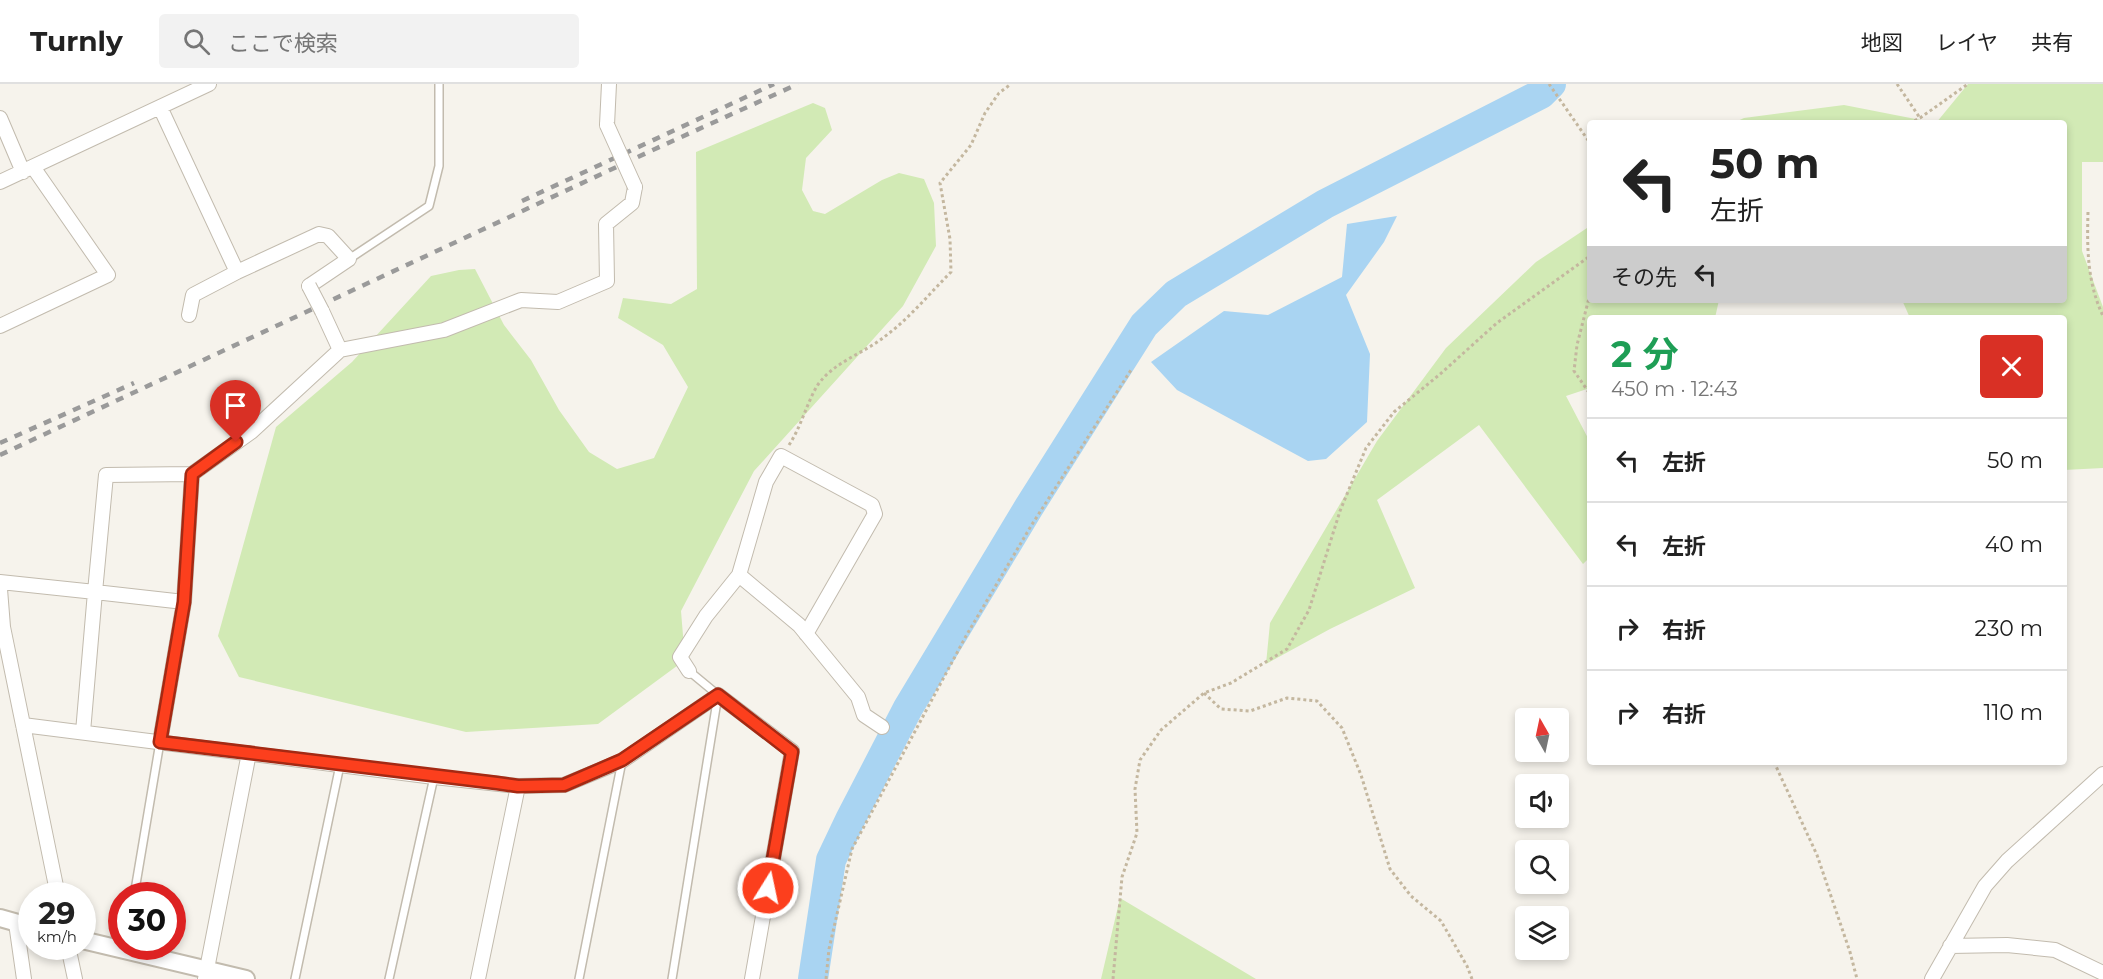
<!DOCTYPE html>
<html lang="ja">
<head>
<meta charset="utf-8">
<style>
	:root { --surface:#fff; --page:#f2f2f2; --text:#222; --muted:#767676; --line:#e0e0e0 }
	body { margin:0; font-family:Montserrat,"Noto Sans JP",sans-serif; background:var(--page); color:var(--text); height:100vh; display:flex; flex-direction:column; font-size:22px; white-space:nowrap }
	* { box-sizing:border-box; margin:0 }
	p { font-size:20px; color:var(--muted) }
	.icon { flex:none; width:33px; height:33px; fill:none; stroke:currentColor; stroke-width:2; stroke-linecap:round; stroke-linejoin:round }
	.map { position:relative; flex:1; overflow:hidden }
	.drawer { position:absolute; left:1587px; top:231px; width:480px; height:450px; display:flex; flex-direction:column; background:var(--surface); border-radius:6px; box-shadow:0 3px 9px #0003 }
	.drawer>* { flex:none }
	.top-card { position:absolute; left:1587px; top:36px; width:480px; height:183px; border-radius:6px; box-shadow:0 3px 9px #0003; background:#fff; color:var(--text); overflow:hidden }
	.needle { width:39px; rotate:351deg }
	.fabs { position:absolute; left:1515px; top:624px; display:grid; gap:12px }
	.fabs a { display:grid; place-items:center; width:54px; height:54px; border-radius:6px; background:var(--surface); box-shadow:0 3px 9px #0003; font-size:30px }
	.speed { position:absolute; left:18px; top:798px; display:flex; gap:12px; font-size:30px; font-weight:700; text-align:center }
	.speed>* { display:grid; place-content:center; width:78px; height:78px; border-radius:50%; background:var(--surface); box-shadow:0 3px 9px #0003; line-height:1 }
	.speed small { font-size:15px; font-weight:400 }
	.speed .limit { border:9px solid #d22; background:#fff; color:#111 }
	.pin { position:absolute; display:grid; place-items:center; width:51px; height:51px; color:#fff; margin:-62px -26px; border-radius:50% 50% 50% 0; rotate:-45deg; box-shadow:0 0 6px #0007 }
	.pin .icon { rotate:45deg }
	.me { position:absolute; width:66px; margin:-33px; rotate:10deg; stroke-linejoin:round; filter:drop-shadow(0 0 4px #0008) }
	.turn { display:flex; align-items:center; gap:21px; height:126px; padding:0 24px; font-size:27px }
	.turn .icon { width:78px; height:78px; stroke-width:2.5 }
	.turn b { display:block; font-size:42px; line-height:51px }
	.then { display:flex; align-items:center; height:57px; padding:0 24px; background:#0003; gap:12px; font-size:22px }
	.round { display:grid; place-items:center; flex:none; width:63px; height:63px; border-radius:6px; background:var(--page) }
	.summary { display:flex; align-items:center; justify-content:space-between; height:102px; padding:0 24px }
	h1 { font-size:36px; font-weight:700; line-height:45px; color:#1e9e55 }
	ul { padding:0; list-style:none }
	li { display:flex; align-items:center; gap:18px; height:84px; padding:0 24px; border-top:2px solid var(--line) }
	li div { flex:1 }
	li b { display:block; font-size:22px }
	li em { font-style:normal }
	header { display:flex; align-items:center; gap:36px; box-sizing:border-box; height:84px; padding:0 30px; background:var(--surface); border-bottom:2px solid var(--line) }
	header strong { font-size:28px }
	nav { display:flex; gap:33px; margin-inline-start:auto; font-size:21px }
	.search { width:420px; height:54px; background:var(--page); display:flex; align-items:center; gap:15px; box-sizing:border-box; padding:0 21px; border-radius:6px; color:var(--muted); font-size:22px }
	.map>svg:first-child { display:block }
	.green { fill:#d2eab5 }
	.water { fill:#a9d4f2 }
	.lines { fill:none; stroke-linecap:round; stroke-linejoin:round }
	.river { stroke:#a9d4f2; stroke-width:30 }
	.service-casing { stroke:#c2bbae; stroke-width:10 }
	.minor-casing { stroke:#c2bbae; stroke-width:16 }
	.tertiary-casing { stroke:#c2bbae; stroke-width:20 }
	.path { stroke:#c4b79f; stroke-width:3; stroke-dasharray:3 3; stroke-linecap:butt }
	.service { stroke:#fff; stroke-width:7 }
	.minor { stroke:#fff; stroke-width:14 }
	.tertiary { stroke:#fff; stroke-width:16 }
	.rail { stroke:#9a9a9a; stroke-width:4.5; stroke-dasharray:8 8; stroke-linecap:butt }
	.minor-bridge-casing { stroke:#c2bbae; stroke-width:16; stroke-linecap:butt }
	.minor-bridge { stroke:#fff; stroke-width:14 }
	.route-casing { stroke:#a42913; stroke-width:15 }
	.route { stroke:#fc3f1d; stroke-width:10 }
</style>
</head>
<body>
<header>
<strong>Turnly</strong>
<div class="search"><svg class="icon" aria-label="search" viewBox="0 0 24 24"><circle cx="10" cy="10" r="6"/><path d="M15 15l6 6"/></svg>ここで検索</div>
<nav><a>地図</a><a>レイヤ</a><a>共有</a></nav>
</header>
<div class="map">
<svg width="2103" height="895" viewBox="0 0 2103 895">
	<rect width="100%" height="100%" fill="#f6f3ec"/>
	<path class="green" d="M1968 0H2103V78H2082V167L2103 223V384L2064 386V234H1910L1902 216H2064V39H1733L1744 34 1844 21 1936 39Z
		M813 19 825 24 832 46 806 74 802 106 813 127 825 130 882 96 899 89 924 95 934 119 936 162 903 222 754 387 681 527 685 576 598 640 466 648 239 593 218 552 276 343 352 278 431 192 459 186 475 185 504 241 531 276 559 326 589 368 617 385 654 374 688 303 663 261 618 234 623 214 671 220 697 205 696 68Z
		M1590 142V216H1719L1715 234H1590V304L1566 312 1590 358V473L1583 480 1479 341 1377 416 1415 504 1330 545 1266 580 1270 539 1377 357 1446 264 1536 178Z
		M1120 814 1256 895H1101Z"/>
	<path class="water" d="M1397 132 1384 158 1346 211 1370 270 1367 338 1326 375 1308 377 1177 306 1151 278 1224 227 1268 231 1342 193 1347 140Z"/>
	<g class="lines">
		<path class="river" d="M813 895 831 776 850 736 908 624 1029 423 1144 241 1176 210 1325 120 1541 10 1551 0"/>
		<g class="service-casing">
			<path id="service" d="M349 175 429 122 439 82V0
				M134 812 160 658
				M295 895 340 681
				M389 895 434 693
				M579 895 622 677
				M672 895 718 611 689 587"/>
		</g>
		<g class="minor-casing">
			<path id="minor" d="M160 23 237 188
				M0 34 23 88
				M607 41 609 0
				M0 98 209 0
				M322 227 340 266
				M189 231 193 211 237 188 319 150 328 152 349 175 309 202
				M0 242 108 191 33 83
				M739 491 799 541 858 613 864 631 882 643
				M0 498 95 508 106 391 192 390 251 348 340 266 444 246 521 216 558 218 607 197 606 140 632 119 635 103
				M0 505 3 543 58 812
				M689 587 680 573 706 532 739 491 766 398 781 372 872 421 875 430 806 550
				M23 641 434 693 518 702 564 701 622 677 718 611 792 667 752 895
				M83 648 95 508 184 518
				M160 658 184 518 192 390
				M16 839 24 895
				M68 862 75 895
				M1950 862 2007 861 2055 866 2103 889
				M205 895 249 669
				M478 895 518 702
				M1932 895 1985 802 2007 777 2103 690"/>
		</g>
		<g class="tertiary-casing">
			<path id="tertiary" d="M0 834 32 843
				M82 856 246 895"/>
		</g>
		<path class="path" d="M1549 0 1590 59
			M1897 0 1920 34
			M1909 39 1920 34 1968 0
			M2088 128C2087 164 2087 198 2103 232
			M1590 210 1577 261 1574 287 1590 310
			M789 361C801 343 806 321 817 302 833 278 863 270 884 253 909 235 929 210 951 188L950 155 940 99 971 61 985 29 999 9 1011 0
			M1204 609 1221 625 1250 627 1287 614 1317 617 1342 644 1361 691 1390 785 1411 812 1441 837 1467 882 1472 895
			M1774 678 1817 771 1850 868 1857 895
			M826 895 829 865 852 765 966 552 1031 442 1131 286
			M1113 895 1122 793 1137 749 1135 705 1140 676 1161 646 1204 609 1231 599 1287 565 1309 526 1340 427 1366 364 1394 328 1439 291 1497 239 1590 172"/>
		<use href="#service" class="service"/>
		<use href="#minor" class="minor"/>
		<use href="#tertiary" class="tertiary"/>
		<path class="rail" d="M522 117 774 0
			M0 359 134 299
			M0 371 655 65 798 0"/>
		<g class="minor-bridge-casing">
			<path id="minor-bridge" d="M607 41 635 103
				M309 202 322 227"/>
		</g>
		<use href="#minor-bridge" class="minor-bridge"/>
	</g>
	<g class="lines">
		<g class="route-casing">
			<path id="route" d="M236 358 192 390 184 518 160 658 497 699 518 702 564 701 622 676 718 611 792 668 768 804"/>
		</g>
		<use href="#route" class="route"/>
	</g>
</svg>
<div class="fabs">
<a><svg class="needle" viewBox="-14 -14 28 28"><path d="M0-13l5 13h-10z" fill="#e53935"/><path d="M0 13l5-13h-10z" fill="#767676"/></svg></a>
<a><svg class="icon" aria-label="sound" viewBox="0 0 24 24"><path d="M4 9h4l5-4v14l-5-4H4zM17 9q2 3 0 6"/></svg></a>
<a><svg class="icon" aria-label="search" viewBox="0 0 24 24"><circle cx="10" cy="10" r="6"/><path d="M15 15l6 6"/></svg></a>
<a><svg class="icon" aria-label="layers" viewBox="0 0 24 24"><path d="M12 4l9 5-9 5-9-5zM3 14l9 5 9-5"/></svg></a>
</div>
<div class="speed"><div>29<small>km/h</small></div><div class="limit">30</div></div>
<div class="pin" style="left:236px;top:358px;background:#d93025"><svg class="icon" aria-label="arrive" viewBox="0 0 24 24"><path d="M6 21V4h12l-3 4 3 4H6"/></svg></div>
<svg class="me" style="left:768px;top:804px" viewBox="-20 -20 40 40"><circle r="17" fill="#fc3f1d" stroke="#fff" stroke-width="3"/><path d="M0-11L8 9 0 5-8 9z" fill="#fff"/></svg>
<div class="top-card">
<div class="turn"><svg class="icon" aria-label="left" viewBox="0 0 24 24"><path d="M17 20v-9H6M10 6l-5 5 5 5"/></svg><div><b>50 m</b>左折</div></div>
<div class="then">その先<svg class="icon" aria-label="left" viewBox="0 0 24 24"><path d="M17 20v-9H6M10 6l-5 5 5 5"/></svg></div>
</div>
<section class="drawer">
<div class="summary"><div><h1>2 分</h1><p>450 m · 12:43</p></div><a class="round" style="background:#d93025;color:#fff"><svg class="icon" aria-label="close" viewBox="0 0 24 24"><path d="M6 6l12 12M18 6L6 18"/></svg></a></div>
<ul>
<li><svg class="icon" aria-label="left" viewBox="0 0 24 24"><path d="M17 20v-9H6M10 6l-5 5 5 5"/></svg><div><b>左折</b></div><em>50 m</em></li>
<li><svg class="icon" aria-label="left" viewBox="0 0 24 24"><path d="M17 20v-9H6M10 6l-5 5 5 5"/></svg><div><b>左折</b></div><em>40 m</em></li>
<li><svg class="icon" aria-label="right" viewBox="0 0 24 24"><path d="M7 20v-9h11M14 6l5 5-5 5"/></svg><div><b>右折</b></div><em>230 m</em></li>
<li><svg class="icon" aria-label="right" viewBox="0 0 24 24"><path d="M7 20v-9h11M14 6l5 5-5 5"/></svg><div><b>右折</b></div><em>110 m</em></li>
</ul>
</section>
</div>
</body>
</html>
